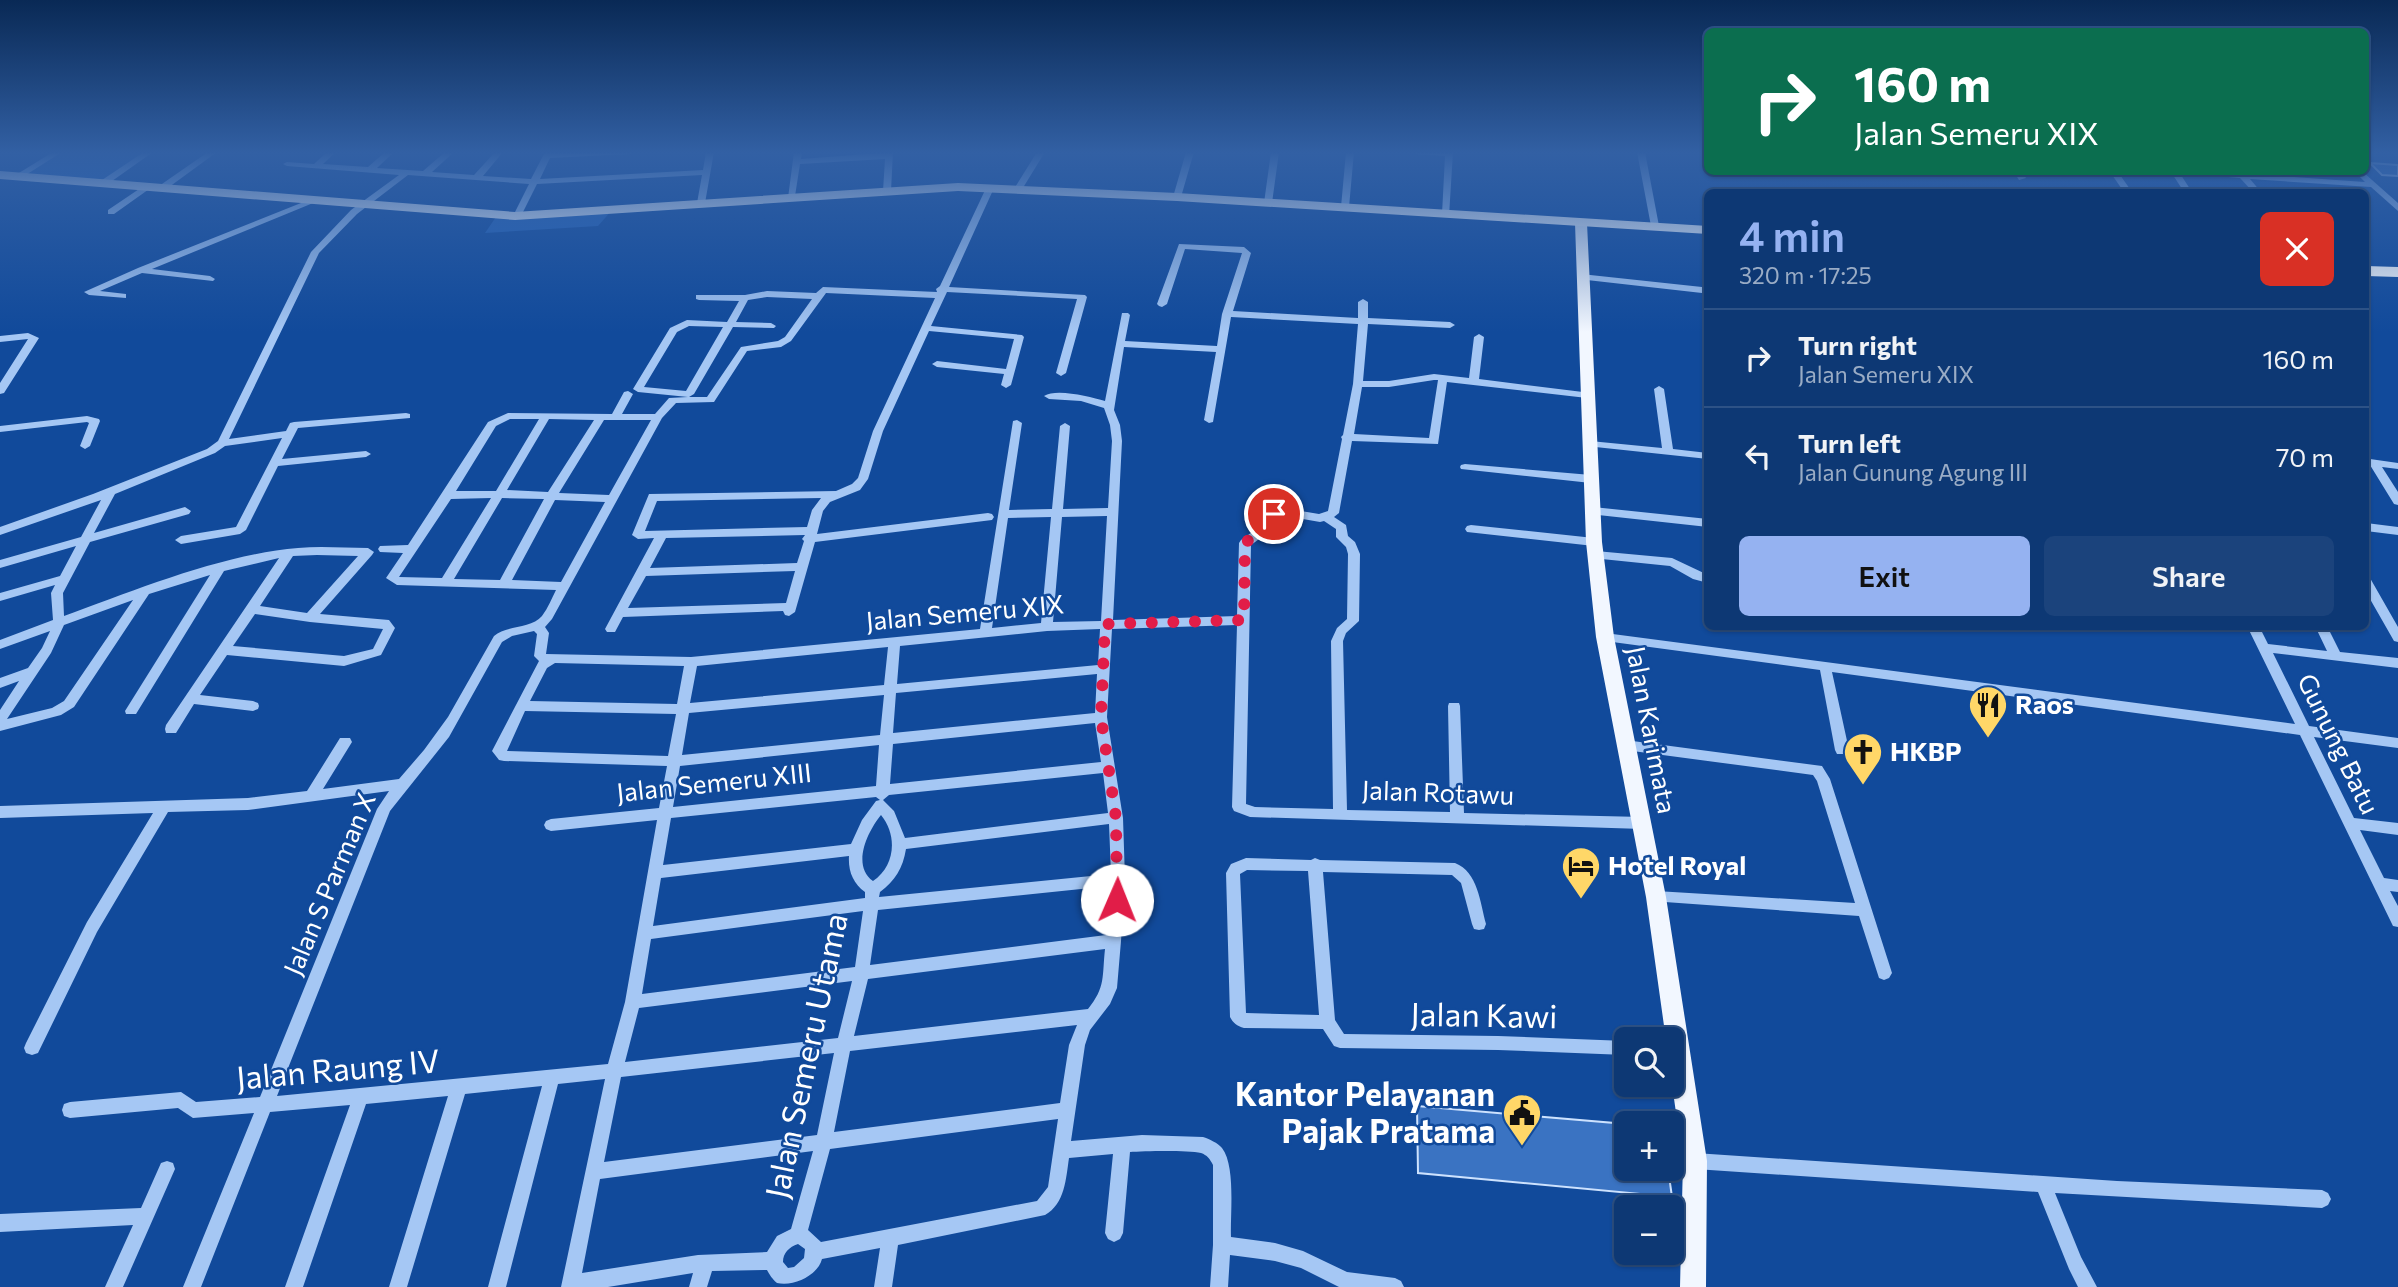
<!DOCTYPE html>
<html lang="en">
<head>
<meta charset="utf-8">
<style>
	:root { --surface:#0d3874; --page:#1b437c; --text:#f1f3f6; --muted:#9aacc5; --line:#2d5286; --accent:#95b2f1 }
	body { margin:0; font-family:Commissioner,sans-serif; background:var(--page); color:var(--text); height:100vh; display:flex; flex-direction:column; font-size:26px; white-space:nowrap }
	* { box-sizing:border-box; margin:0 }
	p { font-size:23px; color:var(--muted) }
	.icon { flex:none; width:38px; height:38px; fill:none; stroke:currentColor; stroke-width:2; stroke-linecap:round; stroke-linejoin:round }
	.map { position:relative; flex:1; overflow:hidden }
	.sheet { position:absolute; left:1704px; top:189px; width:665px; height:441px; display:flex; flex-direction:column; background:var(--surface); border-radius:10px; box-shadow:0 2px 5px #0004,0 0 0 2px var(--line) }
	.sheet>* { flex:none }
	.guide { position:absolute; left:1704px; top:28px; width:665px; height:147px; border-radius:10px; box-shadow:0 2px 5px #0004,0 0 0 2px var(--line); background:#0b6e4f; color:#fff; overflow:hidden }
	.controls { position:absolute; left:1614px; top:1027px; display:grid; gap:14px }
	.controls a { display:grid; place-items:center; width:70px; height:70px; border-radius:10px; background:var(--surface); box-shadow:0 2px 5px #0004,0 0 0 2px var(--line); font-size:35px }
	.pin { position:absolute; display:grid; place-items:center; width:60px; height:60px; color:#fff; margin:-30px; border:4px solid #fff; border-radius:50%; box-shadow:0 2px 7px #0007 }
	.me { position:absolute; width:77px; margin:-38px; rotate:1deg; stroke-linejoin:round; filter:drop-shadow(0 0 5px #0008) }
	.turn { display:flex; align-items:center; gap:24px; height:147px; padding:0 35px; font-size:32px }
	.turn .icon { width:91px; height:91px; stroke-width:2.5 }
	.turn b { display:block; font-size:49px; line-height:60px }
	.round { display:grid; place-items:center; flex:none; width:74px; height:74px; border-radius:10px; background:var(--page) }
	.summary { display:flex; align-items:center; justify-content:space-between; height:119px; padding:0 35px }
	h1 { font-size:42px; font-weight:600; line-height:52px; color:var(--accent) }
	.action { display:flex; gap:14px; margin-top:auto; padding:14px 35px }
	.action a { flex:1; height:80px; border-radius:10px; background:var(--accent); color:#111; font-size:28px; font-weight:600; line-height:80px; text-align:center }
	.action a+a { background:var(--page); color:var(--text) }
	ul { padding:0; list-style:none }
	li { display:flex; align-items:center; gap:21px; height:98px; padding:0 35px; border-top:2px solid var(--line) }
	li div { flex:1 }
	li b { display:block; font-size:26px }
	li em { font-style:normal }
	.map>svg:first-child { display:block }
	.green { fill:#2463b9 }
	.building { fill:#3a73c2; stroke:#cde2fe; stroke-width:2 }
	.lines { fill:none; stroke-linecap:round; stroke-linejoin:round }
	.minor { fill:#a5c7f4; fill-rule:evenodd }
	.major { fill:#f2f7ff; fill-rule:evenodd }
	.highway { fill:#fff; fill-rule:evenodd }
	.route { stroke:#e11d48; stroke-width:12; stroke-dasharray:0 21.6 }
	.labels { text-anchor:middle; stroke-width:5; stroke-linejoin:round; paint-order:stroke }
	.street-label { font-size:26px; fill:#fff; stroke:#114a9b }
	.poi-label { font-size:26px; font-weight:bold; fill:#fff; stroke:#114a9b; text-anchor:start }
	.near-street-label { font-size:32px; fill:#fff; stroke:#114a9b }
	.near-poi-label { font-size:32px; font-weight:bold; fill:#fff; stroke:#114a9b; text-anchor:end }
</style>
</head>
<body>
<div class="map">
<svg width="2398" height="1287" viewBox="0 0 2398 1287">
	<rect width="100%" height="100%" fill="#114a9b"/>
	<path class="green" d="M59 152H149L103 183 19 176Z
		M613 209 598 226 485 233 498 214Z"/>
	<path class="building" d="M2370 163 2398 165V176L2382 175Z
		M1417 1106 1626 1124V1169H1668L1672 1197 1418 1173Z"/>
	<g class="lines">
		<path class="minor" d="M53 152H62L21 178 14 176Z
			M144 152H153L105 186H99V182Z
			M208 152H217L165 190H159V186Z
			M327 152H336L323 164 368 167 385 152H394L377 168 423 171 445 152H454L432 172 474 175 495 152H503L483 176 531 179 545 152H634L630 154 550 158 540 179 703 170 706 152H714L705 203 701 206 697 203 702 175 537 184 521 216 517 219 513 216 529 184 408 175 357 214 319 253 229 439 286 431 290 423 294 422 406 413 410 414V418L298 428 282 459 366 451 371 454 366 457 278 466 246 530 240 534 181 544 175 540 181 536 236 527 282 438 225 446 215 453 115 494 94 533 185 507 191 511 189 514 90 542 63 593 64 616C135 590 223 554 298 548 321 546 345 548 368 548L374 552 372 555 320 614 389 620 395 628 381 655 344 666 227 655 200 695 253 701 258 703 259 706 258 709 253 711 194 704 176 733H166L165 729 166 725 279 558 224 571 136 714H126L125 711 210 575 149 594 74 707 61 715 0 731V710L19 681 0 688V678L28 668 42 648 50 631 0 649V640L53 620 51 593 55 585 0 601V593L60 576 76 546 0 568V560L81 537 101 500 0 535V527L93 494 207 449 218 441 311 252 351 210 399 175 287 166 283 164 287 162 314 164ZM317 555 358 556 307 613 260 606 293 556ZM133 600 64 701 52 708 7 719 51 653 64 625ZM255 614 310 622 383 629 373 649 344 656 233 646Z
			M794 152H802L801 159 893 152 891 191 887 194 883 191 885 159 800 164 795 196 788 198Z
			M1037 152H1045L1021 191H1015L1014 189Z
			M1186 152H1194L1181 197 1177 200 1173 197Z
			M1271 152H1279L1272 203 1268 206 1264 203Z
			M1346 152H1354L1349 207 1345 210 1341 207Z
			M1412 152H1453L1449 216 1442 214 1445 156 1416 154Z
			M1637 152H1645L1659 226 1658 228 1651 226Z
			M1867 172H1875V174L1871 176H1868Z
			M2014 172H2022L2026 178 2019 180Z
			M2110 172H2118L2132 192H2124Z
			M2171 172H2179L2192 192H2184Z
			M2189 172H2220L2365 182 2355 172H2363L2398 203V211L2371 187 2250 179 2261 192H2253L2240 178 2193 174Z
			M145 185 152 187 114 214H108V210Z
			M987 186 994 188 949 287 1085 295 1087 297 1066 373 1061 376 1056 373 1077 299 947 292 931 326 1022 335 1024 337 1011 385 1006 388 1001 385 1004 374 937 367 932 364 937 361 1006 369 1014 339 929 331 883 431 868 479 860 490 830 502 823 511 817 534 988 513 992 514 994 517 992 520 815 542 795 612 789 616 785 615 783 611 623 617 615 632H607L605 629 654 538 638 539 632 535 649 494 836 491 852 484 858 478 873 431 935 298 826 293 791 341 781 347 747 351 714 402 676 403 662 418 552 619 545 627 549 633 546 654 691 657 980 629 1013 421 1017 420 1022 423 1009 510 1052 509 1060 426 1065 423 1070 426 1063 509 1108 508 1112 441 1110 425 1104 408 1081 401 1049 399 1044 396C1057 388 1090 397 1105 401L1122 313H1128L1130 315 1125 341 1217 346 1222 314 1242 253 1185 249 1167 304 1162 307 1159 306 1157 304 1179 244 1244 247 1251 253 1233 311 1358 318V302L1363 299 1368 302V318L1450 322 1455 325 1450 328 1368 324 1363 381H1389L1434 374 1469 378 1474 337 1479 334 1484 337 1479 379 1591 393V397L1587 398 1447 382 1438 444 1352 441 1339 513 1334 517 1346 525 1348 536 1355 542 1360 554 1359 621 1346 633 1343 641 1347 810 1450 812 1448 706 1449 703H1459L1460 706 1464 813 1643 817 1648 819 1650 823 1648 827 1643 829 1250 817 1234 811 1232 807 1237 625 1112 629 1107 717 1123 818 1125 879 1121 941 1117 988 1110 1004 1090 1030 1085 1045 1071 1141 1142 1135 1203 1137C1209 1139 1218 1143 1222 1148 1236 1166 1230 1215 1231 1237L1275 1243 1303 1251 1347 1272 1395 1278 1401 1281 1404 1287H1339L1301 1268 1275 1261 1230 1255 1228 1287H1210L1213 1245V1165C1210 1159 1207 1155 1201 1153 1188 1150 1144 1151 1130 1152L1123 1233 1120 1239 1114 1242 1108 1239 1105 1233 1113 1154 1069 1158C1066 1178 1065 1204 1045 1215L898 1245 892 1287H874L880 1248 822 1259C818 1275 794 1287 777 1283 773 1280 769 1274 767 1270L712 1271 707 1287H689L693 1273 608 1287H561L605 1079 558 1084 506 1287H488L542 1086 465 1094 407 1287H389L448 1096 366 1104 303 1287H285L350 1105 270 1112 201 1287H183L254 1113 193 1118 178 1108 70 1118 64 1116 62 1110 64 1104 70 1102 181 1092 196 1102 260 1097 377 809 389 791 248 810 168 812 97 932 38 1053 32 1055 26 1053 24 1048 26 1043 87 922 153 813 0 818V806L248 798 307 791 340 738H350L352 742 323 789 399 779 424 750 448 717 494 636C507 625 531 629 542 616 548 608 552 598 556 590L397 585 386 578 403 553 380 552 378 549 380 546 408 545 488 422 508 413 612 414 624 392 628 391 633 394 622 414H655L669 398 688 397 638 392 633 389 670 328 687 320 727 322 739 301 699 300 696 299V295H745L767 291 816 293 823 287 937 292 936 289 940 286ZM767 297 812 299 785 337 778 341 741 347 707 397H689L694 394 733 327 774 328 776 326 771 323 736 322 748 300ZM1231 317 1358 324 1353 384 1343 435 1341 437 1342 439 1328 511 1319 514 1277 507 1273 508 1262 525 1241 540 1239 543 1237 616 1113 620 1122 441 1120 425 1114 410 1124 347 1216 352 1204 420 1209 423 1213 422ZM689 326 723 327 686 391 644 387 677 332ZM1434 380H1438L1429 438 1354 434 1362 387H1389ZM510 419H539L496 491H456L496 426ZM549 419 594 420 548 492 507 490ZM604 420H651L609 495 559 493ZM491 498 442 578 399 577 451 499ZM502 498 544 499 500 580 454 579ZM821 498 812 510 807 527 645 531 657 501ZM555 500 605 502 561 582 512 580ZM1280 515 1320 522 1324 521 1336 529V537L1346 547 1348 554 1347 619 1337 628 1331 641 1333 809 1255 807 1246 804 1251 545 1270 531ZM1107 516 1101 621 1053 622 1062 517ZM1051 517 1041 623 992 628 1008 518ZM805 535 802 539 804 541 797 563 650 568 666 538ZM795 571 786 603 628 608 646 576ZM1100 629 1098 665 897 684 900 646 1047 631ZM534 631 537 634 534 656 539 661 492 751 499 760 504 761 667 766 659 808 551 819 546 821 544 825 546 829 551 831 657 820 625 1002 608 1064 277 1096 390 811 449 737 502 642 512 636ZM888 647 884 685 690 703 697 666ZM555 663 684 666 677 704 530 701 547 668ZM1097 674 1095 713 893 733 896 693ZM884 695 880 735 682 755 689 713ZM525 711 676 714 668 756 507 751ZM1095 723 1101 762 890 784 893 744ZM879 745 876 786 673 807 680 766ZM1103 773 1108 813 905 838 894 811 883 800 889 795ZM876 797 880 800 876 801 862 820 851 844 663 865 671 818ZM881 815C898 836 895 866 873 881 851 865 868 831 881 815ZM1109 824 1111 874 879 897 880 892C895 881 903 868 906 849ZM849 856C848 871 853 883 865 892V898L653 926 661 878ZM1110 886 1106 935 870 965 878 910ZM863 911 855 967 642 994 651 939ZM1105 949C1102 976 1106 987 1088 1009L854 1036 868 979ZM852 981 838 1038 625 1062 639 1008ZM1077 1025 1069 1045 1060 1103 834 1132 850 1051ZM834 1053 817 1135 604 1162 621 1077ZM1058 1119 1048 1187 1037 1201 821 1242 808 1230 830 1149ZM813 1151 791 1229 777 1236 767 1252 698 1255 582 1273 600 1179ZM798 1244 805 1249 804 1258 794 1267 788 1268 783 1262C783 1253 789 1247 798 1244Z
			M311 199 318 201 152 269 210 276 215 279 213 281 142 273 100 291 126 294V298L89 295 84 292 138 268Z
			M1581 274 1702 287 1707 290 1702 293 1578 279V275Z
			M28 333 39 338 4 393 0 394V383L28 339 0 342V336Z
			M1659 386 1664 389 1673 449 1708 453V459L1586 446 1585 444 1586 442 1590 441 1662 448 1654 389Z
			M87 416 99 419 100 421 90 446 85 449 80 446 89 423 87 422 0 432V426Z
			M2370 459 2398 463V469L2382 467 2398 492V505L2394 504 2370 465 2366 464V460Z
			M1465 464 1591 475 1596 479 1591 483 1461 469 1460 467 1461 465Z
			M1593 507 1708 519V527L1589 514 1587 511Z
			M2366 523 2398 527V535L2366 531Z
			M1471 525 1594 538 1600 542 1594 546 1467 532 1465 529 1467 526Z
			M1596 551 1672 558 1708 575V583L1693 579 1670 566 1592 558 1590 555Z
			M2366 577 2370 578 2398 627V642L2394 641 2366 592Z
			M2247 626H2259L2268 644 2327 651 2315 626H2327L2340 652 2398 658V668L2273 653 2309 726 2398 738V748L2314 737 2354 818 2398 823V835L2360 830 2384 878 2398 880V892L2390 891 2398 906V927L2393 926 2300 735 1832 672 1849 750 1847 754H1837L1835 750 1820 670 1605 641 1599 637 1605 633 2295 724Z
			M1625 740 1822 766 1830 779 1892 973 1889 978 1884 980 1879 978 1859 916 1651 901 1649 897 1651 893 1656 891 1855 903 1817 781 1813 775 1625 750 1620 749 1618 745 1620 741Z
			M1246 858 1311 860 1315 858 1320 860 1455 863C1478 872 1480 902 1486 924L1484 929 1479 930 1474 929 1472 924 1461 883 1452 875 1323 872 1335 1020 1344 1034 1498 1036 1626 1041V1055L1498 1050 1340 1048 1334 1046 1323 1029 1244 1028C1237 1026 1233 1023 1230 1017L1226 873 1231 864ZM1247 870 1308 871 1319 1015 1246 1013 1240 874Z
			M1695 1153 2117 1181 2322 1190 2328 1193 2331 1199 2328 1205 2322 1208 2055 1193 2081 1257 2097 1287H2078L2069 1269 2038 1192 1695 1169 1689 1167 1687 1161 1689 1155Z
			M167 1161 173 1163 175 1169 123 1287H105L133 1225 0 1232V1214L141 1208 161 1163Z"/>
		<path class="major" d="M1581 219 1587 223 1602 542 1614 637 1666 897 1707 1161 1706 1287H1680L1683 1161 1671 1078V1040H1666L1646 897 1596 637 1586 542 1575 223Z"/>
		<path class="highway" d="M0 171 515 212 958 183 1177 193 1708 226V234L1177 201 958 191 515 220 0 179Z
			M2366 266 2398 267V277L2366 276Z"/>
	</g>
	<linearGradient id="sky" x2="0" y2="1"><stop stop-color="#092955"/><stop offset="0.46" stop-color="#3260a4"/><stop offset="1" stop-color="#3260a4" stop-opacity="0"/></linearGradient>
	<rect width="2398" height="332" fill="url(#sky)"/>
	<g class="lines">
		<path class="route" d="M1117 900 1116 818 1101 717 1105 624 1244 620 1245 543 1266 527 1274 514"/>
	</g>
	<defs>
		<g id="restaurant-pin" transform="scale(2.0125)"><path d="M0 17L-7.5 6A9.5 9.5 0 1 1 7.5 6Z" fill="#ffd768" stroke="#114a9b"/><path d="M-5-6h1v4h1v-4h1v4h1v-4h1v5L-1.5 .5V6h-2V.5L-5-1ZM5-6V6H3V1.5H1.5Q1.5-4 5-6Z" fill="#111"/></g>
		<g id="church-pin" transform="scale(2.0125)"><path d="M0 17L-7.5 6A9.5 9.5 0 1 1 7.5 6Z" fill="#ffd768" stroke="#114a9b"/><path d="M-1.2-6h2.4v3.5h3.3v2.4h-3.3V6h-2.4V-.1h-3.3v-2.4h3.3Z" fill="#111"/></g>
		<g id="hotel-pin" transform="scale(2.0125)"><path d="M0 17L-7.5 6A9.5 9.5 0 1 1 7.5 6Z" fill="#ffd768" stroke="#114a9b"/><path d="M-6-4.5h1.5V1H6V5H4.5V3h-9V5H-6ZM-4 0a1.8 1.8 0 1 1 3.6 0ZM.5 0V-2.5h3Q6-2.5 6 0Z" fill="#111"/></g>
		<g id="civic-pin" transform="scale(2.0125)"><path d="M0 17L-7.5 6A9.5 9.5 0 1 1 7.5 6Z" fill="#ffd768" stroke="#114a9b"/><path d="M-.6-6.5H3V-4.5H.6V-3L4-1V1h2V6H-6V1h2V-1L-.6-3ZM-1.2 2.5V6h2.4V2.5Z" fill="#111"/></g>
	</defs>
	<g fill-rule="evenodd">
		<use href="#restaurant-pin" x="1988" y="705"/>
		<use href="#church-pin" x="1863" y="752"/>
		<use href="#hotel-pin" x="1581" y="866"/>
		<use href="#civic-pin" x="1522" y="1113"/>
	</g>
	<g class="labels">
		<g class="street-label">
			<text transform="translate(965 613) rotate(-5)" y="9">Jalan Semeru XIX</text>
			<text transform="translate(1651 730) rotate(79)" y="9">Jalan Karimata</text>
			<text transform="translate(2338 744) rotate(64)" y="9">Gunung Batu</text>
			<text transform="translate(714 783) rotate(-6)" y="9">Jalan Semeru XIII</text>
			<text transform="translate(1438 793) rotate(2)" y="9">Jalan Rotawu</text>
			<text transform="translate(330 884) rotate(-67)" y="9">Jalan S Parman X</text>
		</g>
		<g class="poi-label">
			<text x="2015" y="714">Raos</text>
			<text x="1890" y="761">HKBP</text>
			<text x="1608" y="875">Hotel Royal</text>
		</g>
		<g class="near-street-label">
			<text transform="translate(1484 1016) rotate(1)" y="11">Jalan Kawi</text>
			<text transform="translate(807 1056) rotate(-78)" y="11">Jalan Semeru Utama</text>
			<text transform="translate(338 1070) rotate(-5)" y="11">Jalan Raung IV</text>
		</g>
		<g class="near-poi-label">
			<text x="1495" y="1106">Kantor Pelayanan<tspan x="1495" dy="37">Pajak Pratama</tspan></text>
		</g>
	</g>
</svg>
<div class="controls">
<a><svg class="icon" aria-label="search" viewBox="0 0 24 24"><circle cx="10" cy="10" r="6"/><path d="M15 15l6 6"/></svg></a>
<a>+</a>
<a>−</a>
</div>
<div class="pin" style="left:1274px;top:514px;background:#d93025"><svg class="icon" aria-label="arrive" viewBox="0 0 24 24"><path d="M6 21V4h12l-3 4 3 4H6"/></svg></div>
<svg class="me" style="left:1117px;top:900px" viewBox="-20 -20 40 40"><circle r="19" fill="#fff"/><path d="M0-13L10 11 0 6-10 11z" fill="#e11d48"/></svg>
<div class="guide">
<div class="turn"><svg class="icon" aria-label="right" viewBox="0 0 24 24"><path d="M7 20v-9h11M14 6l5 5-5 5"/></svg><div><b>160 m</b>Jalan Semeru XIX</div></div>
</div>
<section class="sheet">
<div class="summary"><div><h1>4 min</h1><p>320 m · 17:25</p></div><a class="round" style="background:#d93025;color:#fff"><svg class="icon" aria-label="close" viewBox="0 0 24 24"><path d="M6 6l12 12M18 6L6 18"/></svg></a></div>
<ul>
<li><svg class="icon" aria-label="right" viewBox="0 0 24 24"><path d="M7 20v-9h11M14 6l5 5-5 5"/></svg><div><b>Turn right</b><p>Jalan Semeru XIX</p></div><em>160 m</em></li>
<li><svg class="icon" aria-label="left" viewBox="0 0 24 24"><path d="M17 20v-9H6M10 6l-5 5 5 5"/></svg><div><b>Turn left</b><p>Jalan Gunung Agung III</p></div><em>70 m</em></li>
</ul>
<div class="action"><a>Exit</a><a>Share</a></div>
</section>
</div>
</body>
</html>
